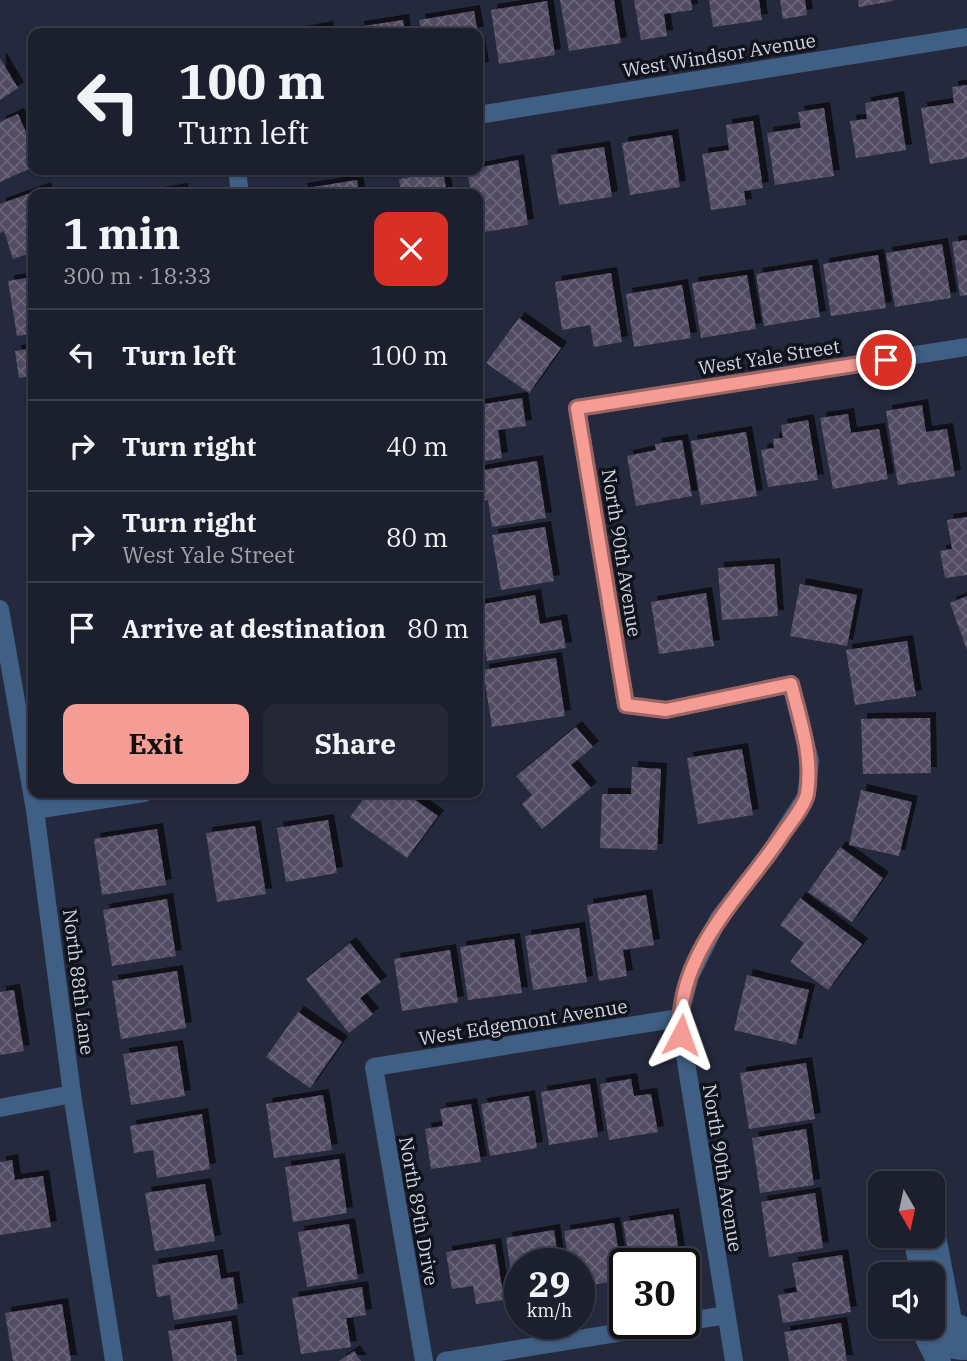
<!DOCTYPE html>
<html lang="en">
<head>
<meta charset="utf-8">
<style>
	:root { --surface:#1c1f2e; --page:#252736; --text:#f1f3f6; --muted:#a0a2aa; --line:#3a3d4a; --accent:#f59c95 }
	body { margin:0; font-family:"IBM Plex Serif",serif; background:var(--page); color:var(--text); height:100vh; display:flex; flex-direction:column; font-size:26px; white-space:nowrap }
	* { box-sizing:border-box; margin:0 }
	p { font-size:23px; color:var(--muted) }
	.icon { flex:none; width:38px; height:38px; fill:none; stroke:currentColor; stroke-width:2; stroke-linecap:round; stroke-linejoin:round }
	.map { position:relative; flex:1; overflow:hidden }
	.drawer { position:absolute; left:28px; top:189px; width:455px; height:609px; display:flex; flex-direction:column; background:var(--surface); border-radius:14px; box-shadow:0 2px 5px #0004,0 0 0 2px var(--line) }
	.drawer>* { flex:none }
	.top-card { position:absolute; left:28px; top:28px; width:455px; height:147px; border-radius:14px; box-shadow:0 2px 5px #0004,0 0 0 2px var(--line); background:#1c1f2e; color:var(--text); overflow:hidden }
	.needle { width:46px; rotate:171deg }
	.buttons { position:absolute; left:868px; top:1171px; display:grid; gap:14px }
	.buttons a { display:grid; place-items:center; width:77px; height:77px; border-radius:14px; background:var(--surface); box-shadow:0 2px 5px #0004,0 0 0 2px var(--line); font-size:35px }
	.speed { position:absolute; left:504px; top:1248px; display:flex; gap:14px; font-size:35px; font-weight:700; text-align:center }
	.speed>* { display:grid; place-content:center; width:91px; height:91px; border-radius:50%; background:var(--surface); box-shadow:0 2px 5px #0004,0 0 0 2px var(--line); line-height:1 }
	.speed small { font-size:18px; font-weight:400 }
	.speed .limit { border:4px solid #111; border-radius:10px; background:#fff; color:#111 }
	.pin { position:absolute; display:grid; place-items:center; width:60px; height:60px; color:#fff; margin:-30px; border:4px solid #fff; border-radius:50%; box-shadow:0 2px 7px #0007 }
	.me { position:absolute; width:77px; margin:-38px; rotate:4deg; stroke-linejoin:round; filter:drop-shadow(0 0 5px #0008) }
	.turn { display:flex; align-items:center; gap:24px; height:147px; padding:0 35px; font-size:32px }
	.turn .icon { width:91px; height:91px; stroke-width:2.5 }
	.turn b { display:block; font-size:49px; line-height:60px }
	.round { display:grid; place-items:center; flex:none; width:74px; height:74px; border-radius:14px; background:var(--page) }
	.headline { display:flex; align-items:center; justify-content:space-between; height:119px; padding:0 35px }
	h1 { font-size:42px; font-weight:700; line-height:52px }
	.cta { display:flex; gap:14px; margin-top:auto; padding:14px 35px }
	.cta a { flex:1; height:80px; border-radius:14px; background:var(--accent); color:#111; font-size:28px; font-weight:700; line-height:80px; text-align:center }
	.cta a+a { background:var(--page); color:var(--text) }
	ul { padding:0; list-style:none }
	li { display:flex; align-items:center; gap:21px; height:91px; padding:0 35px; border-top:2px solid var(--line) }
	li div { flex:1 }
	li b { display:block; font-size:26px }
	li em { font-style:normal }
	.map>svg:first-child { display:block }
	.building { fill:url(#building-cross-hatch); filter:url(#shadow) }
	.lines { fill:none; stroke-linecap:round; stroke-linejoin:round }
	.service { stroke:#405f84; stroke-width:16 }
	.minor { stroke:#405f84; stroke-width:18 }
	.route-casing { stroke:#9f6561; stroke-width:18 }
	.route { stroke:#f59c95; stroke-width:12 }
	.labels { text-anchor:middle; stroke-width:7; stroke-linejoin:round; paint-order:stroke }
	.street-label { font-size:19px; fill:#d1d5e2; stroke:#11131c }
</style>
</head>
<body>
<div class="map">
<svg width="967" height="1361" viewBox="0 0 967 1361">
	<defs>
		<pattern id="building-cross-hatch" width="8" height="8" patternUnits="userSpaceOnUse" patternTransform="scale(1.75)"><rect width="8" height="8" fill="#524c63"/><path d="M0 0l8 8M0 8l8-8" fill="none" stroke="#6a6579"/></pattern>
		<filter id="shadow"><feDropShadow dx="6" dy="-6" stdDeviation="0" flood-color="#0009"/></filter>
	</defs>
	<rect width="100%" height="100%" fill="#25293d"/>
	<path class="building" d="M560 0H614L621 43 569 51Z
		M634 0H691L692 10 664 14 667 36 641 40Z
		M709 0H759L762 20 713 27Z
		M780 0H805L807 15 783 19Z
		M858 0H892L893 1 859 7Z
		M547 1 555 55 499 64 491 10Z
		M474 11 478 33H421L419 20Z
		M403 20 405 33H359L358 27Z
		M327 27 328 33H299V32Z
		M479 43 483 68 478 69V44Z
		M0 58 18 88 0 100Z
		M967 85V158L930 164 921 108 954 103 952 87Z
		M898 97 906 150 856 158 850 121 867 119 865 103Z
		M824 108 834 176 775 185 767 133 801 128 798 112Z
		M18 114 33 148V167L0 182V122Z
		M753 121 763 188 744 191 746 205 711 210 702 154 729 150 726 125Z
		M672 135 680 187 630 195 622 143Z
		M604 147 612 197 559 205 551 155Z
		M518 160 528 225 478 233V194H471L467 170Z
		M443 172 447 194H401L399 179Z
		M357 180 359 194H302L301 189Z
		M45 188 47 194H33V252L13 259 4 231 0 233V204Z
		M182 189 183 194H157V193Z
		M967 240V295L960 296 952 242Z
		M942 244 951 298 895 307 886 253Z
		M878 255 886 308 831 316 823 264Z
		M812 265 820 317 764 326 756 274Z
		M611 273 622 342 594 347 590 325 562 330 555 282Z
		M747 275 756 329 701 338 692 283Z
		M33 277V334L17 336 8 281Z
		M682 285 691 338 634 347 626 294Z
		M519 318 561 348 529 393 486 363Z
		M33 348V376L19 378 15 351Z
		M522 398 526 426 498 430 502 458 478 462V405Z
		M922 405 926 432 947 429 955 476 898 485 886 411Z
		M848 414 851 433 879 429 888 479 833 489 820 418Z
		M808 420 818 480 768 487 761 450 774 448 773 439 783 438 781 425Z
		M746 432 757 496 701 505 691 441Z
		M682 440 692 496 636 506 627 456 656 450 655 444Z
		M537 461 546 518 492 527 488 500 478 502V471Z
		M967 517V575L945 578 940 551 952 549 947 520Z
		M545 527 554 581 501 590 492 535Z
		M774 564 778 616 722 620 718 568Z
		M800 584 857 595 847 646 790 636Z
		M706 593 714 646 659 654 651 602Z
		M535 595 540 624 561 620 566 648 487 661 478 605Z
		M967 596V650L950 603Z
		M907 641 916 696 855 705 846 650Z
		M556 658 565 716 492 727 483 670Z
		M930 718 931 773 863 774 861 719Z
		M576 727 593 747 571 765 591 788 542 829 522 804 532 795 516 776Z
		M742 749 753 815 698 824 687 758Z
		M632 767 661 769 657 850 600 848 602 794H631Z
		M861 790 912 802 899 856 849 845Z
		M368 793H405L438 816 407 858 350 817Z
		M328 820 337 873 286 882 277 828Z
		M255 826 266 894 217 902 206 833Z
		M157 829 166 885 102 895 94 839Z
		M840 847 883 878 852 922 808 892Z
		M646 895 654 945 623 950 627 976 599 981 587 905Z
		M800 898 862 944 828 990 790 962 804 943 780 925Z
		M167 899 176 956 112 966 103 910Z
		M579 928 587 982 533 990 525 936Z
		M514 939 522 993 468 1000 460 947Z
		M350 943 381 982 360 998 373 1014 349 1033 306 979Z
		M450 950 458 1002 402 1011 394 959Z
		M177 971 186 1028 121 1039 112 981Z
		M747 975 809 990 796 1045 734 1030Z
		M14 990 24 1051 0 1055V992Z
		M298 1012 342 1042 310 1088 266 1057Z
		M177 1046 185 1096 131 1105 123 1054Z
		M806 1063 815 1119 749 1129 740 1073Z
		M631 1079 634 1096 651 1094 658 1132 609 1140 600 1084Z
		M590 1084 598 1137 549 1145 541 1092Z
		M323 1095 332 1150 274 1158 266 1104Z
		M529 1096 537 1148 490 1156 481 1104Z
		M471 1104 481 1162 431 1169 425 1129 443 1126 440 1109Z
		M202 1114 210 1169 157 1178 153 1150 134 1153 130 1126Z
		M806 1129 814 1185 760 1193 752 1138Z
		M339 1159 347 1213 293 1222 285 1167Z
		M12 1160 15 1180 43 1176 51 1227 0 1235V1162Z
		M205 1184 215 1241 155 1251 145 1193Z
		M815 1193 823 1248 769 1257 761 1202Z
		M673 1214 679 1252 662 1254 664 1264H630L623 1222Z
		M614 1223 623 1280 591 1285 588 1267 579 1268V1264H569L564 1231Z
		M349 1224 358 1279 307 1287 298 1232Z
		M554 1230 559 1264H520V1297L515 1298 506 1238Z
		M495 1244 504 1300 476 1304 473 1286 452 1289 446 1252Z
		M217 1255 221 1279 233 1277 238 1309 174 1320 170 1295 157 1297 152 1265Z
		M842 1255 851 1312 783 1323 778 1295 797 1292 792 1263Z
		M362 1287 366 1315 346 1318 351 1347 301 1354 292 1298Z
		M62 1304 71 1361H13L5 1313Z
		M231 1321 237 1361H173L168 1331Z
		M841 1323 847 1361H789L784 1332Z
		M354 1351 361 1361H339Z"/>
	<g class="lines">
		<path class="service" d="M933 1209 954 1320 967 1326
			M911 1236 918 1274
			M926 1236 932 1274
			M933 1279C937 1306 932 1337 967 1338
			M917 1326 932 1357 943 1361
			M928 1326C936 1346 946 1352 967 1352"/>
		<path class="minor" d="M478 115 967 37
			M237 170 240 194
			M0 609 35 810 72 1094 114 1361
			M35 810 144 793
			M0 1108 72 1094
			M684 1322 726 1315
			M424 1361 374 1067 679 1018
			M445 1361 678 1323
			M734 1361 679 1018 690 976 719 918 769 854 806 797 810 761 791 684 666 710 626 705 577 408 967 347"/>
	</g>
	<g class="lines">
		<g class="route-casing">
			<path id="route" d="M681 1035C674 956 742 895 782 835 790 823 804 807 807 794 813 756 800 720 791 684L666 710 626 705 577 408 886 360"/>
		</g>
		<use href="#route" class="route"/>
	</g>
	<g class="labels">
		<g class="street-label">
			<text transform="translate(719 55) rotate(-9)" y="7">West Windsor Avenue</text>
			<text transform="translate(769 357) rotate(-9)" y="7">West Yale Street</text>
			<text transform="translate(622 553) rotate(81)" y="7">North 90th Avenue</text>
			<text transform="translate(79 982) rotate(83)" y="7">North 88th Lane</text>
			<text transform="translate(523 1022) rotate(-9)" y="7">West Edgemont Avenue</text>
			<text transform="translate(723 1168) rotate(81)" y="7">North 90th Avenue</text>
			<text transform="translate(419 1211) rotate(80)" y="7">North 89th Drive</text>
		</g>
	</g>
</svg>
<div class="buttons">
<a><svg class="needle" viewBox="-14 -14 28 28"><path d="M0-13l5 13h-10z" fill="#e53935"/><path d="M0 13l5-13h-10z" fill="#a0a2aa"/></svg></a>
<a><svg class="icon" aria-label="sound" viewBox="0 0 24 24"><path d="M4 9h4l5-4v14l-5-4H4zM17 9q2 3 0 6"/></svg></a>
</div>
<div class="speed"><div>29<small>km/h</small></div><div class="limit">30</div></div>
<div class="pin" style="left:886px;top:360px;background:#d93025"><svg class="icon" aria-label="arrive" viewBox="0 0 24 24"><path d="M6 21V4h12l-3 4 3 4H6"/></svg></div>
<svg class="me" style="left:681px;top:1035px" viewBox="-20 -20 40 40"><path d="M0-17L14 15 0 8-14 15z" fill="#f59c95" stroke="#fff" stroke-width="4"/></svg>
<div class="top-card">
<div class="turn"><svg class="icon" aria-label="left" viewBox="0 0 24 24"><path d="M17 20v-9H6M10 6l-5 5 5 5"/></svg><div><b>100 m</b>Turn left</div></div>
</div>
<section class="drawer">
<div class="headline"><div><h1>1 min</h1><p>300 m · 18:33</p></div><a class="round" style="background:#d93025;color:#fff"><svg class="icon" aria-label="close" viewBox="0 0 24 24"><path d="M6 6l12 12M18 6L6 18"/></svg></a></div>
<ul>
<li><svg class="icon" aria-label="left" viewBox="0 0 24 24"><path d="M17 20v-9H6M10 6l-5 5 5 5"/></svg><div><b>Turn left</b></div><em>100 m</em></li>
<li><svg class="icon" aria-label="right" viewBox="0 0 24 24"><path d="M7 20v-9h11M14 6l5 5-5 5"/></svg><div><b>Turn right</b></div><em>40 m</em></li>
<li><svg class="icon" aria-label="right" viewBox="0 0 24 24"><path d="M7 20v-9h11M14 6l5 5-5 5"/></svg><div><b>Turn right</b><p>West Yale Street</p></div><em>80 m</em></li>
<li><svg class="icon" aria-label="arrive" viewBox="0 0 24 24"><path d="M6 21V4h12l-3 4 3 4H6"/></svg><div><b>Arrive at destination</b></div><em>80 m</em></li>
</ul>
<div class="cta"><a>Exit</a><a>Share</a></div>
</section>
</div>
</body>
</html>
